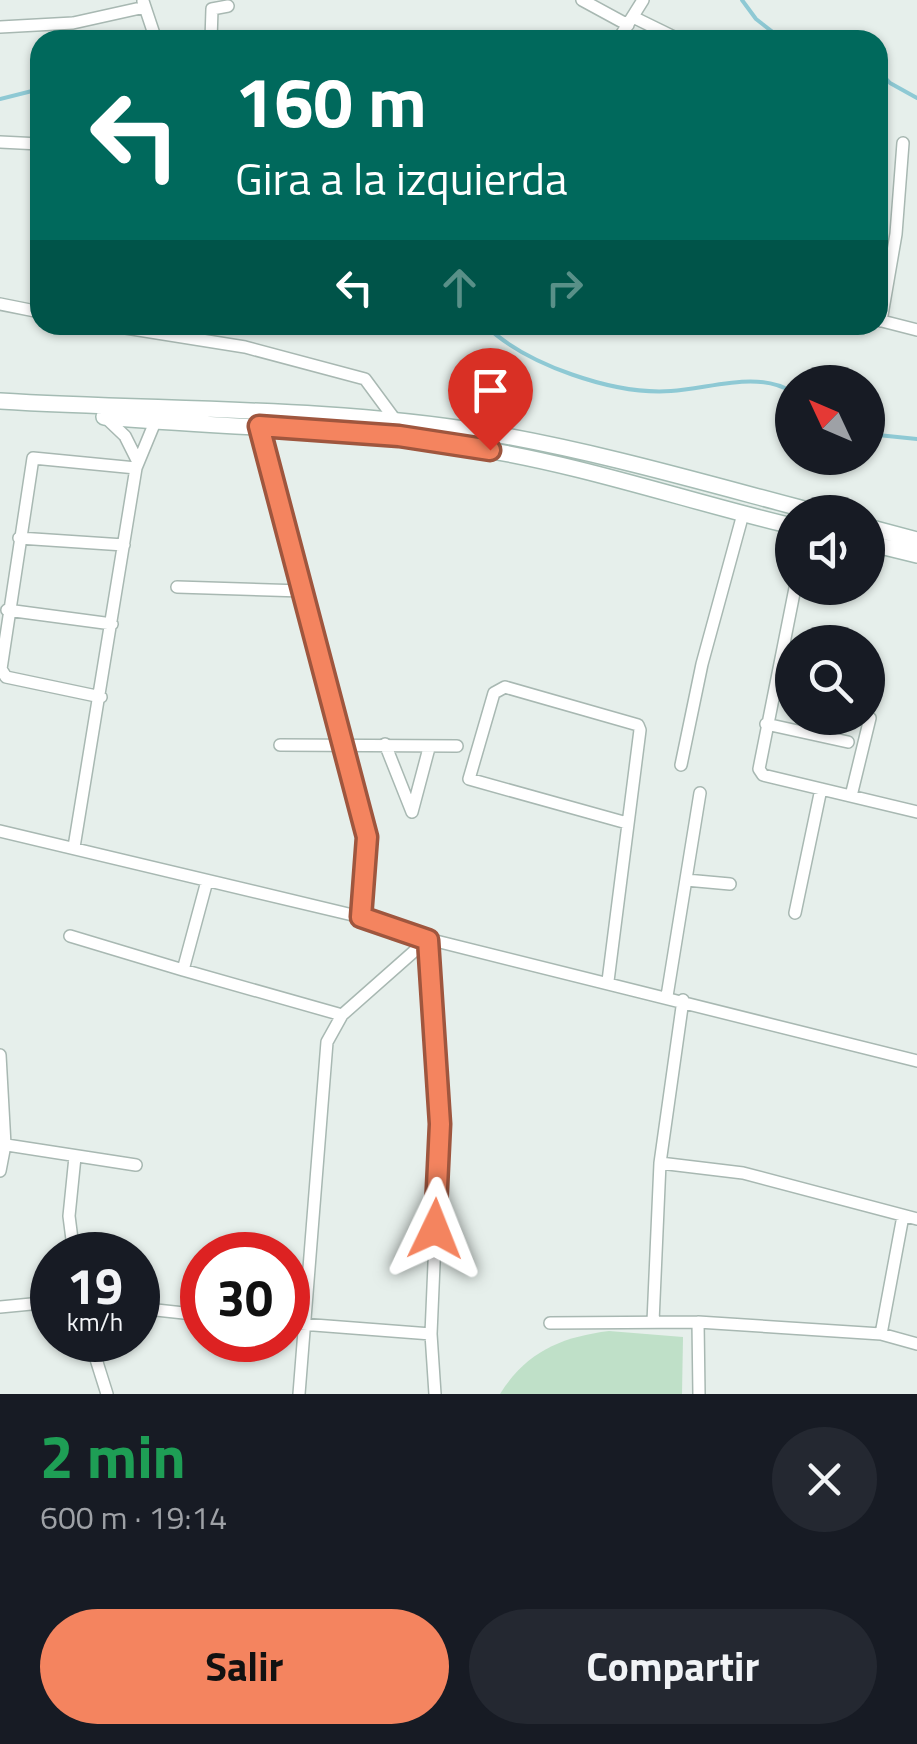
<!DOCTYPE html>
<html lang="es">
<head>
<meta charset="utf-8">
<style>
	:root { --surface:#171b24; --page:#242831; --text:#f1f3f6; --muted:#9ea1a6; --accent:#f4845f }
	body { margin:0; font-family:"Titillium Web",sans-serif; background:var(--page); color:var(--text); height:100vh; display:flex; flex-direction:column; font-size:38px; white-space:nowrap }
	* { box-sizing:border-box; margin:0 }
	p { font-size:32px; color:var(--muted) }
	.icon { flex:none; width:55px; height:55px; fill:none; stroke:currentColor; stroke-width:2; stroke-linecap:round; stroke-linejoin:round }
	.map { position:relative; height:1394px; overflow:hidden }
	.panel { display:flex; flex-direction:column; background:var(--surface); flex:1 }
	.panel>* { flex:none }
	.banner { position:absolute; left:30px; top:30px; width:858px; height:305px; border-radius:30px; box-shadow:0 2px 8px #0004; background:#00695c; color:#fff; overflow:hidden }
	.needle { width:65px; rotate:314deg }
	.tools { position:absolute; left:775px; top:365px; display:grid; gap:20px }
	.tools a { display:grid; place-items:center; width:110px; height:110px; border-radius:50%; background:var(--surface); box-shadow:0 2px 8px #0004; font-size:50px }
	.speed { position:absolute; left:30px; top:1232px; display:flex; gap:20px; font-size:50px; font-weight:700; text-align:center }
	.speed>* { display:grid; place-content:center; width:130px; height:130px; border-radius:50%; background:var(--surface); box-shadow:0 2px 8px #0004; line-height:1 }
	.speed small { font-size:25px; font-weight:400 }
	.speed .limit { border:15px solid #d22; background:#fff; color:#111 }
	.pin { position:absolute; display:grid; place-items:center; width:85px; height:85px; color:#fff; margin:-102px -42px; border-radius:50% 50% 50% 0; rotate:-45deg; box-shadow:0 0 10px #0007 }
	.pin .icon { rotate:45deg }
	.me { position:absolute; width:110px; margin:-55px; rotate:2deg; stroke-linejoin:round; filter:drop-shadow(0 0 8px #0008) }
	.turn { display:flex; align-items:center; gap:35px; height:210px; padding:0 40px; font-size:45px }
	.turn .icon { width:130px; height:130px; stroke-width:2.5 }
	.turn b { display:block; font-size:70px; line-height:85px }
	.lanes { display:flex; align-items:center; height:95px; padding:0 40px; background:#0003; justify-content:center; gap:50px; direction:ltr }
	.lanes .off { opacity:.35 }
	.round { display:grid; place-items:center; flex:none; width:105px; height:105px; border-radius:52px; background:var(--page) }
	.summary { display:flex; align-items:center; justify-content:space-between; height:170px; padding:0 40px }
	h1 { font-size:60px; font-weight:700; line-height:75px; color:#1e9e55 }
	.primary-button { display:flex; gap:20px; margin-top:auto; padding:20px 40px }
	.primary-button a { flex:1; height:115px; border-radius:60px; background:var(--accent); color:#111; font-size:40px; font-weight:700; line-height:115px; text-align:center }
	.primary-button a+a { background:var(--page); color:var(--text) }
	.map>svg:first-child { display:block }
	.green { fill:#bfe0c8 }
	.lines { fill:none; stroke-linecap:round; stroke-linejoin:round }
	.stream { stroke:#8ec9d4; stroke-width:4 }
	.street-casing { stroke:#a8b8b2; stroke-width:14 }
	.secondary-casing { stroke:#a4bbb3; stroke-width:18 }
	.street { stroke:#fff; stroke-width:11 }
	.secondary { stroke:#fff; stroke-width:15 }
	.route-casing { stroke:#9f563e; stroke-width:25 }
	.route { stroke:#f4845f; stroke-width:18 }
</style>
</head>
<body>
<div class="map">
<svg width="917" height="1394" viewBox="0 0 917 1394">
	<rect width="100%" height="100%" fill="#e6efeb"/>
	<path class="green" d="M609 1331 683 1337 682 1394H500C526 1352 561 1337 609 1331Z"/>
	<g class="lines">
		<path class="stream" d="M742 0 756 19 783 40
			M851 40H853
			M878 70 890 83 917 98
			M0 99 40 89
			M485 325C526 365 614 395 671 391 709 389 757 370 792 392
			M868 434 917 439"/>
		<g class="street-casing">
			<path id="street" d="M582 0 628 25
				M143 1 156 40
				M633 17 680 40
				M0 27 73 23 145 7
				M211 40 212 9 228 6
				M229 40 267 37
				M618 40 643 0
				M0 142 40 144
				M0 304 40 312
				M878 320 917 330
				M881 321 896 234 903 143
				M107 325 245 347 365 379 396 421
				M105 417 125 436 137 460
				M258 421 367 837 361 917
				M19 538 124 545
				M177 587 302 591
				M795 588 759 769 763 775 917 812
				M7 610 112 624
				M101 697 6 677 1 669 33 458 136 468
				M766 724 848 742
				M385 744 412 812
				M280 745 457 746
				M681 765 702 664 743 514
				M851 796 870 718
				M412 812 429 748
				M0 831 361 917 428 939 917 1061
				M74 847 136 468 155 422
				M686 880 730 884
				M207 881 183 970 342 1015
				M795 913 821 789
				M70 936 183 970
				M428 939 440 1124 431 1334 435 1394
				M608 981 640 730 638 725 505 687 494 693 469 779 627 823
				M667 996 700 793
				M0 1055 5 1145 0 1171
				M0 1144 136 1165
				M660 1163 743 1173 917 1219
				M74 1255 69 1216 75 1157
				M0 1307 52 1302
				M138 1308 202 1315
				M653 1322 660 1163 683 1000
				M698 1322 699 1394
				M288 1323 431 1334
				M550 1323 698 1322 881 1334 917 1344
				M881 1334 903 1216
				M90 1340 107 1394
				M299 1394 327 1042 342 1015 428 939"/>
		</g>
		<g class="secondary-casing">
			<path id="secondary" d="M0 401C161 411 324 406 483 432 596 451 705 483 815 512
				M104 417C228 428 352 428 475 448 583 465 687 501 792 526
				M868 527 917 540
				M868 543 917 555"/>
		</g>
		<use href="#street" class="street"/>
		<use href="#secondary" class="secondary"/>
	</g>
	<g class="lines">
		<g class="route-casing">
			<path id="route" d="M435 1229 440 1124 428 940 361 917 367 837 259 426 399 436 490 450"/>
		</g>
		<use href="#route" class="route"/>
	</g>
</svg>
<div class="tools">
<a><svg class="needle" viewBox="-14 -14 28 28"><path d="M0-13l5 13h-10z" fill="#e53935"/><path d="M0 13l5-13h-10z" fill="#9ea1a6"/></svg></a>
<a><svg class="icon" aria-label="sound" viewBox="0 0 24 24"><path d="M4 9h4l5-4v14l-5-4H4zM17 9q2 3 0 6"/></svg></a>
<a><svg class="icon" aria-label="search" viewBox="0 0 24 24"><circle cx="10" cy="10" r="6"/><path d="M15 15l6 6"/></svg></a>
</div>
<div class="speed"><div>19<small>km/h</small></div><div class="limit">30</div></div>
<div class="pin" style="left:490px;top:450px;background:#d93025"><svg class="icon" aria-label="arrive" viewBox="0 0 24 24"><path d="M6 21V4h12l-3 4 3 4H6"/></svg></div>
<svg class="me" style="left:435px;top:1229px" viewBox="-20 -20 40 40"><path d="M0-17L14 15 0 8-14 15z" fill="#f4845f" stroke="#fff" stroke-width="4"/></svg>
<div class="banner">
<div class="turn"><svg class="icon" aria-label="left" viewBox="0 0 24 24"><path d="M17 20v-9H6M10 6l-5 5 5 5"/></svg><div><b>160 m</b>Gira a la izquierda</div></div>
<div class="lanes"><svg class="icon" aria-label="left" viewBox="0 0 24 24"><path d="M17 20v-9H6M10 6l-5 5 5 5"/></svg><svg class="icon off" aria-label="ahead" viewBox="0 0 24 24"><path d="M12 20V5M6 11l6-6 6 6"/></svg><svg class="icon off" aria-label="right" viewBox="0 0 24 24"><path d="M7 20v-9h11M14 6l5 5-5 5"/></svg></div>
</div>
</div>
<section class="panel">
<div class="summary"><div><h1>2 min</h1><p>600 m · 19:14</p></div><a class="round"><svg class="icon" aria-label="close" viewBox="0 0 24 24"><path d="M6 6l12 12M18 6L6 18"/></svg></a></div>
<div class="primary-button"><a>Salir</a><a>Compartir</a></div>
</section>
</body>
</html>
